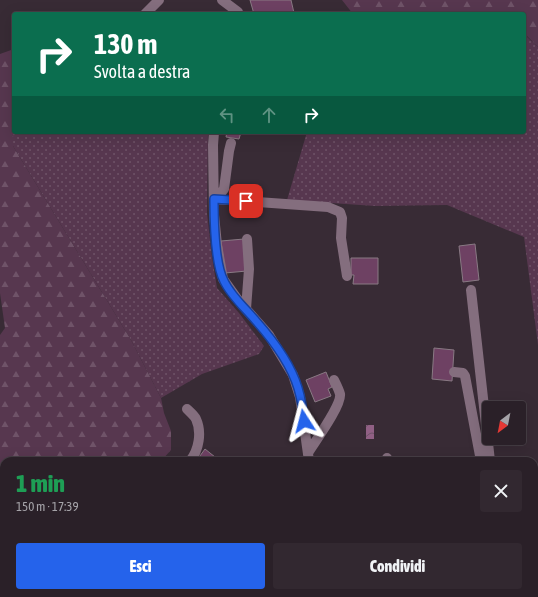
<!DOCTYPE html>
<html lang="it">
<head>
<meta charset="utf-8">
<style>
	:root { --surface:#2a2028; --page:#322830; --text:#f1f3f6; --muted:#a5a3a8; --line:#463e45; --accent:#2563eb }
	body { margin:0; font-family:"Asap Condensed",sans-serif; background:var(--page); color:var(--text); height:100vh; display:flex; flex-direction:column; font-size:15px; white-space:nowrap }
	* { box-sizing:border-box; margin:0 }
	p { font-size:13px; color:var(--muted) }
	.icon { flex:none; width:22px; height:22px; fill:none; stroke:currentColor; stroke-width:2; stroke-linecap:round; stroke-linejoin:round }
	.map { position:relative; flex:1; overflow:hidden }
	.sheet { position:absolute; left:0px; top:457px; width:538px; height:140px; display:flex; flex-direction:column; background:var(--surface); border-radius:12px 12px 0 0; box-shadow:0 4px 16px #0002,0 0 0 1px var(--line) }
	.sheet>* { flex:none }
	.hud { position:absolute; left:12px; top:12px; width:514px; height:122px; border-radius:4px; box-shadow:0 4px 16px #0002,0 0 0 1px var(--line); background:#0b6e4f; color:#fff; overflow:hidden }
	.needle { width:26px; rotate:212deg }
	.fabs { position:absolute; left:482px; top:401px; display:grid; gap:8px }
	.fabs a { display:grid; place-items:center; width:44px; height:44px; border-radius:4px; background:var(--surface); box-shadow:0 4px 16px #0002,0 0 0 1px var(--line); font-size:20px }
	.pin { position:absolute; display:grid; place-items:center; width:34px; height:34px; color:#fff; margin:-17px; border-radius:8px; box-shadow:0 2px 6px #0006 }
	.me { position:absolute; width:44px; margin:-22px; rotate:351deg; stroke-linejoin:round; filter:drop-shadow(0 0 3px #0008) }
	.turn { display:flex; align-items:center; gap:14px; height:84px; padding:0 16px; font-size:18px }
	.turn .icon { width:52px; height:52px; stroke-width:2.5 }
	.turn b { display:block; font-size:28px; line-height:34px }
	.lanes { display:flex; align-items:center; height:38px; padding:0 16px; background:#0003; justify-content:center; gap:20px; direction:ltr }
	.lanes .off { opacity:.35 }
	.round { display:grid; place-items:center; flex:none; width:42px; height:42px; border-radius:4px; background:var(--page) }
	.head { display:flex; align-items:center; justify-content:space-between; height:68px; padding:0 16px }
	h1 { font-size:24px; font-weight:800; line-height:30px; color:#1e9e55 }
	.cta { display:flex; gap:8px; margin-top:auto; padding:8px 16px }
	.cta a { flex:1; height:46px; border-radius:4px; background:var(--accent); color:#fff; font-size:16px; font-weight:800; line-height:46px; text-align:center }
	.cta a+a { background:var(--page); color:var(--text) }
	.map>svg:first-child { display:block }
	.grass { fill:url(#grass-dots) }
	.forest { fill:url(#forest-firs) }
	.water { fill:url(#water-waves) }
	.building { fill:#6e4163; stroke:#897a84 }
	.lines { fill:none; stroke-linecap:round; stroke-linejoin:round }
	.path { stroke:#928890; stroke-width:2.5; stroke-dasharray:2 3; stroke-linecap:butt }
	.minor { stroke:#846e7e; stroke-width:10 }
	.route-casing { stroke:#184099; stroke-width:10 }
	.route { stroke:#2563eb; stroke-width:7 }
</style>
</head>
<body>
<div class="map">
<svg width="538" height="597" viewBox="0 0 538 597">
	<defs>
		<pattern id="grass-dots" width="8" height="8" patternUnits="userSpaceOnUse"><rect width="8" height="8" fill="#57374f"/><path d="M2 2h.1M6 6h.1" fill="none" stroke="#6f5368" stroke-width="1.8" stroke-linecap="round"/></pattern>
		<pattern id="forest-firs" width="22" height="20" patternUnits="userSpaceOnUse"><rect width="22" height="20" fill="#57374f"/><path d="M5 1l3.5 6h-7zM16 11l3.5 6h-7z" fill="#6f5368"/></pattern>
		<pattern id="water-waves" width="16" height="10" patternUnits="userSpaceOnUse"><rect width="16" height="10" fill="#906084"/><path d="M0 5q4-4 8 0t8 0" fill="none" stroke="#6d5267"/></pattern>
	</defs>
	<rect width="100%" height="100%" fill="#382b35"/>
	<path class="grass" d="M524 36H526L538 47V345L524 237 447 205 375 206 287 200 307 132H524Z
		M13 131 208 132 207 213 212 257 217 288 239 313 264 346 259 354 202 374 161 398 131 340 13 146Z"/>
	<path class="forest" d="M342 0H538V47L527 36H524V14H353Z
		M14 49 13 146 131 340 161 398 164 413 171 431V450L161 461H4V593H204L207 597H0V335L5 328 0 293V54Z
		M292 593H384L409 597H279Z"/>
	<path class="water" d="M366 425H374V439H366Z"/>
	<path class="building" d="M250 0H291L294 13 254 14Z
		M227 132H241L239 139 226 137Z
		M244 239 247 271 225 273 221 241Z
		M475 244 479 280 463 282 459 246Z
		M351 258H378V284H353L354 275H351Z
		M434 348 454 350 452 381 432 379Z
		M326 372 332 387 328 389 331 396 315 402 306 380Z
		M205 449 220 461H198L197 460Z
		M244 593H248L249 597H234Z"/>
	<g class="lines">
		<path class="path" d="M257 597 267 593"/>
		<path class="minor" d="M222 0 238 12
			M145 14 159 0
			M214 132 213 145 214 215 217 245 223 279 238 300 269 335 293 375 300 397 309 461
			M214 199 328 207 340 212 342 218 341 238 347 276
			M214 199 221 193 224 189 229 151 231 143
			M471 290 490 461
			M246 309 249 269 247 239
			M454 372 463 373 465 376 481 461
			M187 409C190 412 194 415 196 419 202 432 199 450 190 461
			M308 453C314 443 342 405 340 394 339 390 336 384 334 380
			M387 458V461
			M534 475 538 473
			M418 593 431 597
			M224 596 235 593"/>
	</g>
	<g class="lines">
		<g class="route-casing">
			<path id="route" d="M246 201 214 199C214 218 215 264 224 281 231 296 245 308 256 321 272 339 291 365 298 388 301 398 303 410 304 421"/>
		</g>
		<use href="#route" class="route"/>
	</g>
</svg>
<div class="fabs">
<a><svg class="needle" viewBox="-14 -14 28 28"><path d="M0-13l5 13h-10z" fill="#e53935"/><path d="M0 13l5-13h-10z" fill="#a5a3a8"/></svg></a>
</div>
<div class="pin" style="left:246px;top:201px;background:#d93025"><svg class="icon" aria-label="arrive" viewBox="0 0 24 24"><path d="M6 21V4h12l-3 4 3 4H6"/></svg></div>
<svg class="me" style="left:304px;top:421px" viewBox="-20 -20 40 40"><path d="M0-17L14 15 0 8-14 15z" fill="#2563eb" stroke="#fff" stroke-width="4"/></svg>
<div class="hud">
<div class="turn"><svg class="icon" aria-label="right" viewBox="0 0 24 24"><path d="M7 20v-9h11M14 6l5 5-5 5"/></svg><div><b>130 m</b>Svolta a destra</div></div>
<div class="lanes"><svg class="icon off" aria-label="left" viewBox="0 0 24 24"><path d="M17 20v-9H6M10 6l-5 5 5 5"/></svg><svg class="icon off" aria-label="ahead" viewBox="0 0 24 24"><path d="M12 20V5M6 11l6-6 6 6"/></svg><svg class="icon" aria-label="right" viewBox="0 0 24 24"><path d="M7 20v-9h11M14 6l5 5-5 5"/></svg></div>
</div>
<section class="sheet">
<div class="head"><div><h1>1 min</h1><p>150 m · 17:39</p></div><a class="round"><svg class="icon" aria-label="close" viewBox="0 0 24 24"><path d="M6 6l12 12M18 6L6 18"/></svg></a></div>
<div class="cta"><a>Esci</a><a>Condividi</a></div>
</section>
</div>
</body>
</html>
